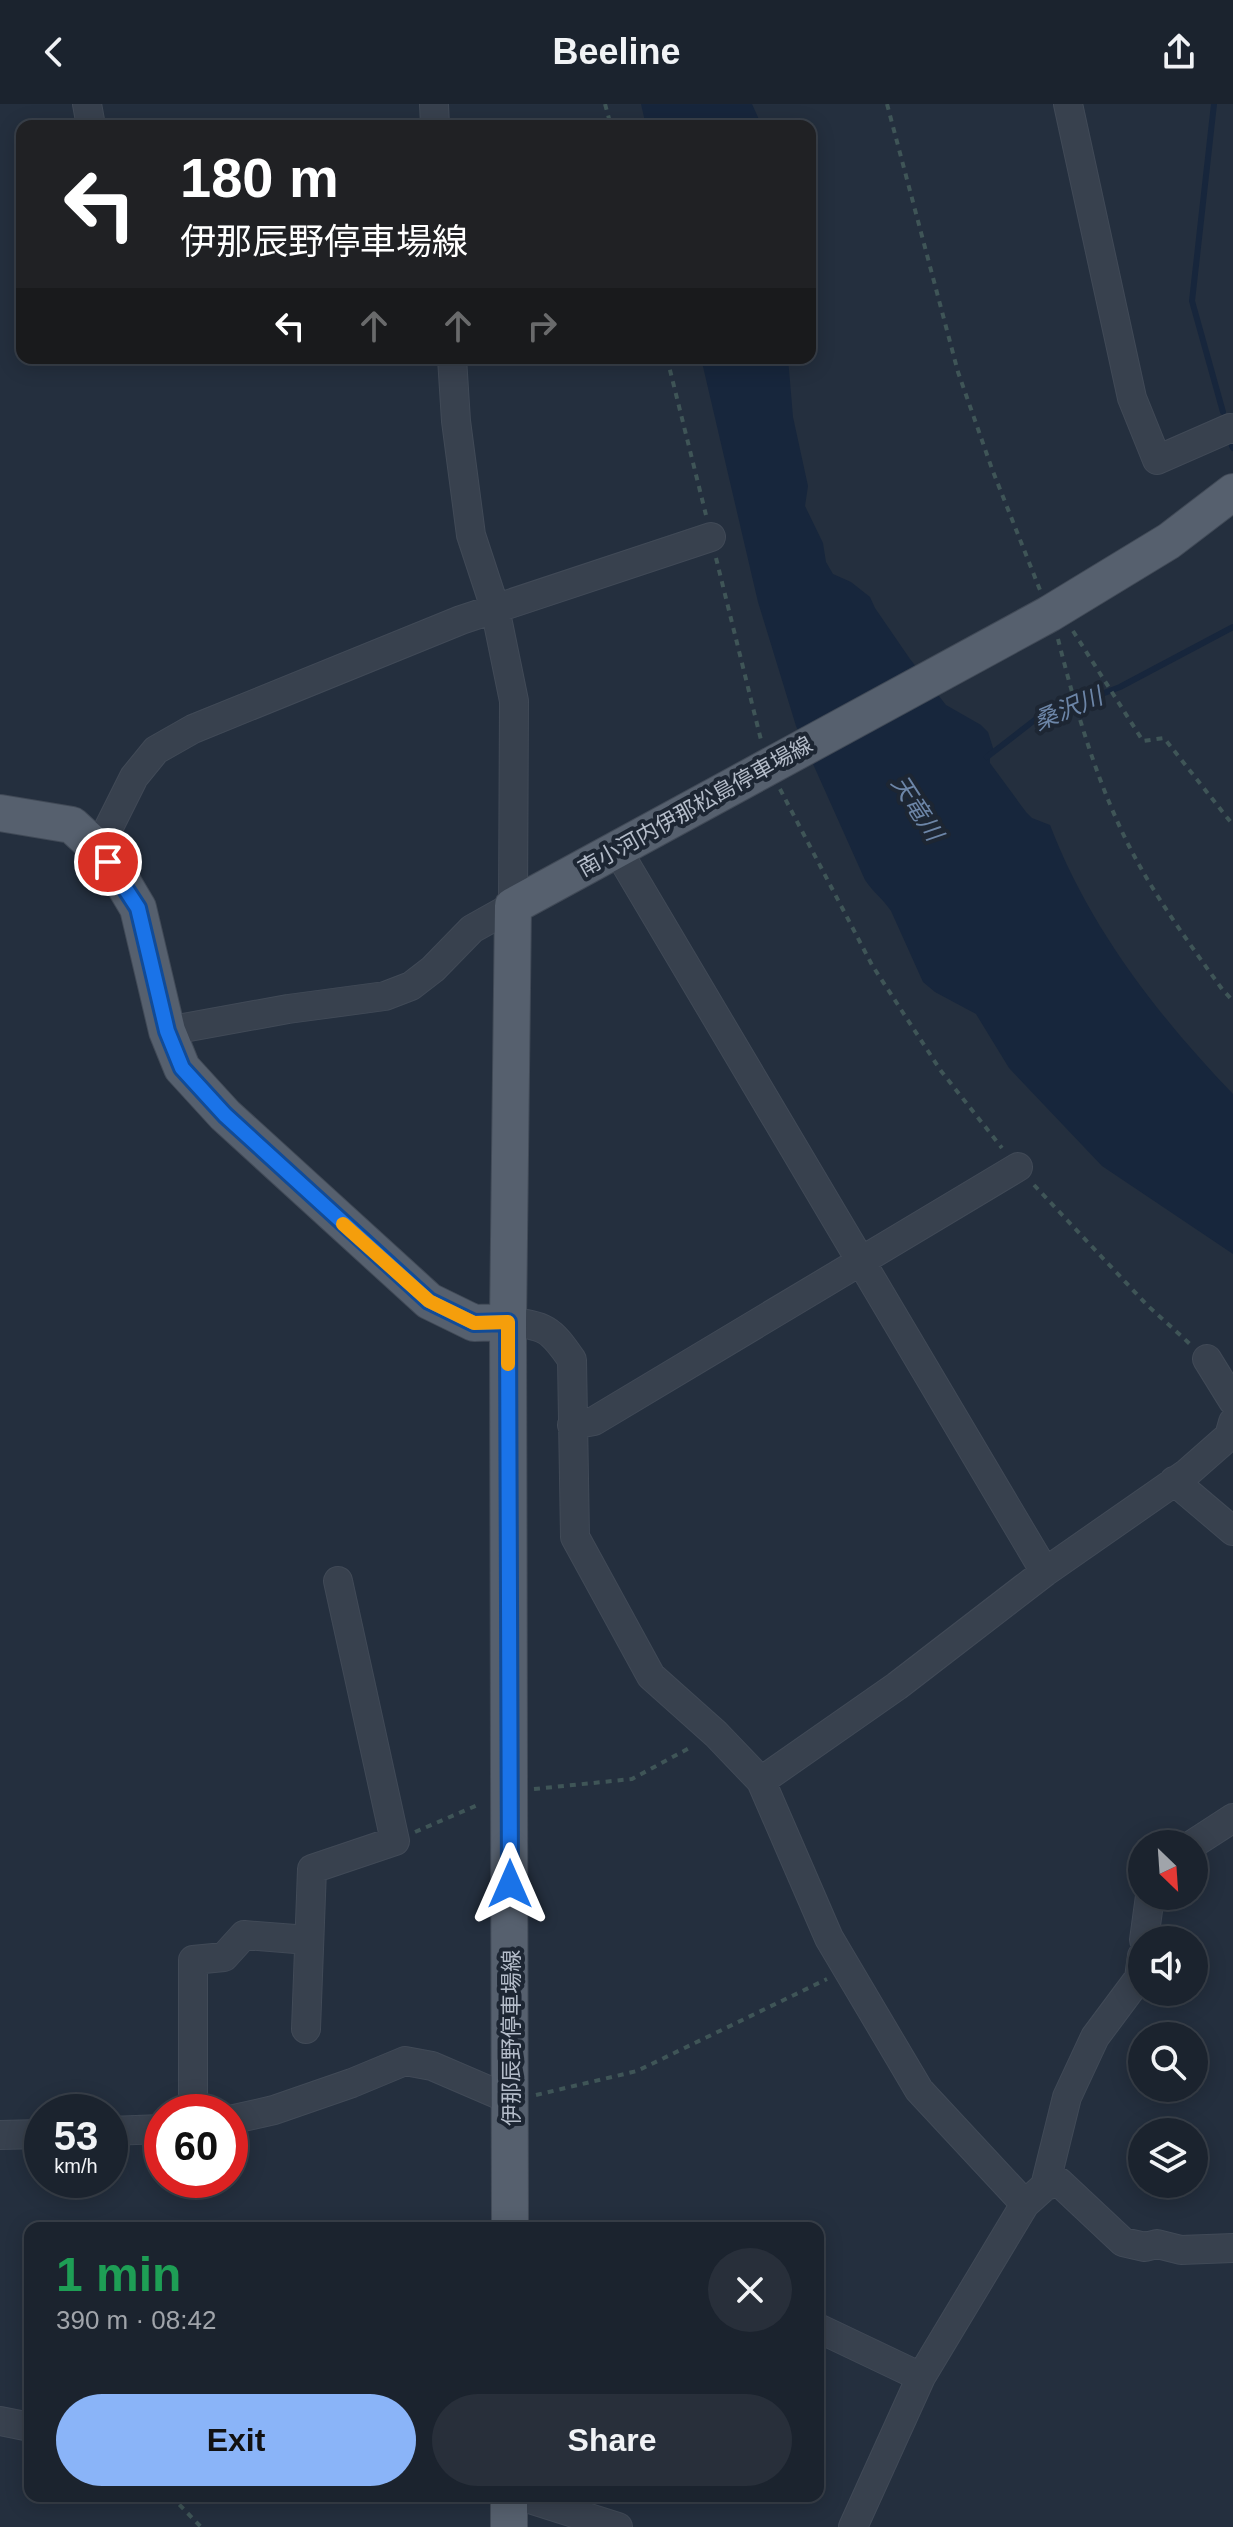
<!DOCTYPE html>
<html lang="en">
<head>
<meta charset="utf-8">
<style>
	:root { --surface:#1b232e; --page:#282f3a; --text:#f1f3f6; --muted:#a0a4aa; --line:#39404a; --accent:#8ab4f8 }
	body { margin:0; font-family:Helvetica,"Noto Sans JP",sans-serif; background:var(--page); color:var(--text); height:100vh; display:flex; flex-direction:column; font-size:30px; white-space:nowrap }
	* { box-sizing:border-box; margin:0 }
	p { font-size:26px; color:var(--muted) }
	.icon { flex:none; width:44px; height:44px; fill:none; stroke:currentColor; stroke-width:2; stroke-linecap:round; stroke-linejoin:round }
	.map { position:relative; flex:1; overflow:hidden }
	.details { position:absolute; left:24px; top:2118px; width:800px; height:280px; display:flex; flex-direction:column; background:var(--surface); border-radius:16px; box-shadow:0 4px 20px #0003,0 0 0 2px var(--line) }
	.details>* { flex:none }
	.banner { position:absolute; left:16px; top:16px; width:800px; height:244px; border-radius:16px; box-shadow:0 4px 20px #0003,0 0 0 2px var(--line); background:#202124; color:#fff; overflow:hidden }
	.needle { width:52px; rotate:155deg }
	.fabs { position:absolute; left:1128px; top:1726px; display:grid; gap:16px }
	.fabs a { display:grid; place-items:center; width:80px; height:80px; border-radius:50%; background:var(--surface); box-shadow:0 4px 20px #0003,0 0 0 2px var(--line); font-size:40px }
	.speed { position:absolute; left:24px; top:1990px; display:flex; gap:16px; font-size:40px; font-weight:700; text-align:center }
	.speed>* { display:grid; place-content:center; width:104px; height:104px; border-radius:50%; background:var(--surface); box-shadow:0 4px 20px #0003,0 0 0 2px var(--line); line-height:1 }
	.speed small { font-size:20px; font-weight:400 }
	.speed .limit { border:12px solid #d22; background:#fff; color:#111 }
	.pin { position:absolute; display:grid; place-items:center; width:68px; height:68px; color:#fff; margin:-34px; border:4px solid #fff; border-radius:50%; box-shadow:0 2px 8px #0007 }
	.me { position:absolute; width:88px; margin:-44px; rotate:0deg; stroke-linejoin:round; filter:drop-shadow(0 0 6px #0008) }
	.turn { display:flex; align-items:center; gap:28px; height:168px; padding:0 32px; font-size:36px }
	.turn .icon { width:104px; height:104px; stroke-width:2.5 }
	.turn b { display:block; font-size:56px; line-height:68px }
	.lanes { display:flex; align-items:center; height:76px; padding:0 32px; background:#0003; justify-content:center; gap:40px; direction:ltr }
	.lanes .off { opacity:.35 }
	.round { display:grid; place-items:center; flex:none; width:84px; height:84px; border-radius:42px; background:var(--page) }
	.head { display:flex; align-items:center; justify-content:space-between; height:136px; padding:0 32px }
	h1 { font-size:48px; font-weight:600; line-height:60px; color:#1e9e55 }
	.action { display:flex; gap:16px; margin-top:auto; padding:16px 32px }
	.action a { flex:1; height:92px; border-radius:48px; background:var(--accent); color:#111; font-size:32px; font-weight:600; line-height:92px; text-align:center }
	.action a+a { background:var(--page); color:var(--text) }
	header { display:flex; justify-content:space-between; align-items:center; height:104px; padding:0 32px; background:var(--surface); font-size:36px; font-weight:600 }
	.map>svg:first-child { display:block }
	.water { fill:#17263c }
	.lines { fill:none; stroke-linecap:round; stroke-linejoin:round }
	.stream { stroke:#17263c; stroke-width:6 }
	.minor-casing { stroke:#414a57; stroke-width:30 }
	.major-casing { stroke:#414a57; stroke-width:38 }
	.path { stroke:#3f5557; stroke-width:4; stroke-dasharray:6 6; stroke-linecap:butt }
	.minor { stroke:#38414e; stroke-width:28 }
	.major { stroke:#56606e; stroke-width:36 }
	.route-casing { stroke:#114b97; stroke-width:20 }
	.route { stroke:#1a73e8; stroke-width:14 }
	.slow { stroke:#f59e0b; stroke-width:14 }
	.labels { text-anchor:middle; stroke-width:8; stroke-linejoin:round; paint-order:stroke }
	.street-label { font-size:22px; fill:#b4bcc9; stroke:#1d2633 }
	.water-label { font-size:24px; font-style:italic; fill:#6d86a8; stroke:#1d2633 }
</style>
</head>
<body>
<header><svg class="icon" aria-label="back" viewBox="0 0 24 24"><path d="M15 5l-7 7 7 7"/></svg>Beeline<svg class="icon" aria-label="share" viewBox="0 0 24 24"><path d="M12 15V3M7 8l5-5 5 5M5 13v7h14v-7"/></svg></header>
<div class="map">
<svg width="1233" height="2423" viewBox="0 0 1233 2423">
	<rect width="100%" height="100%" fill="#242f3e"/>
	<path class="water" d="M641 0H752L762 22H646Z
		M701 254H788L793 313 808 382 805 402 823 439 826 458 833 470 851 478 870 493 875 504 910 555 946 601 981 621 988 628 994 647 990 652V659L1026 708 1032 714 1050 721C1089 823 1158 912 1233 990V1150L1102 1062 1009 964 976 910 935 888 923 878 891 807C883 795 873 788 865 776L796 622 758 498Z"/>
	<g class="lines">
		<path class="stream" d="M1214 0 1192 197 1223 308
			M1232 342 1233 344
			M987 653 1036 615 1120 583 1233 523"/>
		<g class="minor-casing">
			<path id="minor" d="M87 0 91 22
				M434 0 435 22
				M1068 0 1132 294 1157 356 1230 324 1233 325
				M616 744 1045 1468
				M98 745 134 673 156 646 193 625 461 516 711 433
				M167 927 288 905 385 892 411 882 433 865 472 825 513 802 514 597 495 504 471 431 456 317 452 254
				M508 1218C545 1221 551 1225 572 1256L575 1433 651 1572 716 1630 761 1677 829 1834 919 1986 1025 2100
				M1207 1255 1233 1297
				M572 1321 594 1317 1018 1063
				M1174 1377 1233 1427
				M761 1677 897 1582 1045 1468 1187 1369 1229 1332 1233 1318
				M1193 1740 1233 1714
				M1144 1836 1150 1792
				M306 1925 312 1765 395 1737 338 1477
				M193 2008V1856L224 1853 244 1831 308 1836
				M230 2016 274 2006 352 1979 405 1957 432 1962 511 1996
				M110 2027 162 2025
				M0 2031 42 2030
				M1045 2082 1067 1993 1095 1933 1139 1874 1142 1852
				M818 2224 921 2273
				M0 2317 30 2323
				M520 2392 618 2423
				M853 2423 921 2273 1025 2100 1045 2082 1059 2078 1123 2138 1145 2143 1157 2140 1181 2146 1233 2144"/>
		</g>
		<g class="major-casing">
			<path id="major" d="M0 709 72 721 98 745 119 772 138 804 167 927 182 964 225 1011 429 1197 474 1219 508 1218
				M510 2124 508 1218 513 802 1049 510 1169 437 1233 388
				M509 2392V2423"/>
		</g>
		<path class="path" d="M605 0 611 22
			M887 0 958 268 992 365 1040 486
			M667 254 706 411
			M716 454 761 636
			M1073 527 1143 637 1164 634 1233 721
			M1058 535C1076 606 1096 676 1129 742 1155 793 1189 839 1222 885L1233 897
			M780 685 872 861 941 967 1002 1044
			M1034 1081 1147 1201 1190 1240
			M534 1685 632 1675 693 1642
			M415 1728 480 1700
			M536 1991 637 1967 827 1875
			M171 2392 201 2423"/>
		<use href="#minor" class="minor"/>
		<use href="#major" class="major"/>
	</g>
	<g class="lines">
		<g class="route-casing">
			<path id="route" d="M108 758 138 804 167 927 182 964 225 1011 429 1197 474 1219 508 1218 510 1780"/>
		</g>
		<use href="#route" class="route"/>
		<path class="slow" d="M343 1120 429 1197 474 1219 508 1218V1260"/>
	</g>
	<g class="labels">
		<g class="street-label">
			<text transform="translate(695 702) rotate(-29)" y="8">南小河内伊那松島停車場線</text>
			<text transform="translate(511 1934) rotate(-90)" y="8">伊那辰野停車場線</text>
		</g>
		<g class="water-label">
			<text transform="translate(1068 605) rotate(-23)" y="8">桑沢川</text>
			<text transform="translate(917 704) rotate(57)" y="8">天竜川</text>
		</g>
	</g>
</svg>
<div class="fabs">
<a><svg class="needle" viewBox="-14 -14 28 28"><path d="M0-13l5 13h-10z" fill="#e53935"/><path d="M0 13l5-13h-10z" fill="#a0a4aa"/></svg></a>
<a><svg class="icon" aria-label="sound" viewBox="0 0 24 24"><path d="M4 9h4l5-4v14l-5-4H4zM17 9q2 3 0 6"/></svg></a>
<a><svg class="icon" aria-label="search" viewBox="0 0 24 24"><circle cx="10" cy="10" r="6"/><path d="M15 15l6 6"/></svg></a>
<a><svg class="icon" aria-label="layers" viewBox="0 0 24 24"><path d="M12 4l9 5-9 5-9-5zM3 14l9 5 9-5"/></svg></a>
</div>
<div class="speed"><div>53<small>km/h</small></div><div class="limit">60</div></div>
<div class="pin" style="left:108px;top:758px;background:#d93025"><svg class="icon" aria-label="arrive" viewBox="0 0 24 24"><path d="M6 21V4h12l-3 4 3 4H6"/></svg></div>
<svg class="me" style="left:510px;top:1780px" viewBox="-20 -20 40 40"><path d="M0-17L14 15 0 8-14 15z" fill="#1a73e8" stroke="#fff" stroke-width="4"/></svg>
<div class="banner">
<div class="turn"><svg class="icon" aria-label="left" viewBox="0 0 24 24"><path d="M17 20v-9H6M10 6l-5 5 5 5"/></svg><div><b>180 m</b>伊那辰野停車場線</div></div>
<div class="lanes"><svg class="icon" aria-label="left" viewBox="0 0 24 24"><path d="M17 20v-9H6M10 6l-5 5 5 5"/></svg><svg class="icon off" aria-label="ahead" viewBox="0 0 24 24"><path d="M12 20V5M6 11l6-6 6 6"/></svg><svg class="icon off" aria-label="ahead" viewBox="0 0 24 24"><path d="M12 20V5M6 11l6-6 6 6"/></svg><svg class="icon off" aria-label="right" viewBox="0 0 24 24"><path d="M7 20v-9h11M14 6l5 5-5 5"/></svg></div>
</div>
<section class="details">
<div class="head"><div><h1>1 min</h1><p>390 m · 08:42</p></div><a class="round"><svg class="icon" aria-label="close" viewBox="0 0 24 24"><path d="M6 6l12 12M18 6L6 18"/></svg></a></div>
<div class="action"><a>Exit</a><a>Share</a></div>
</section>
</div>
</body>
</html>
